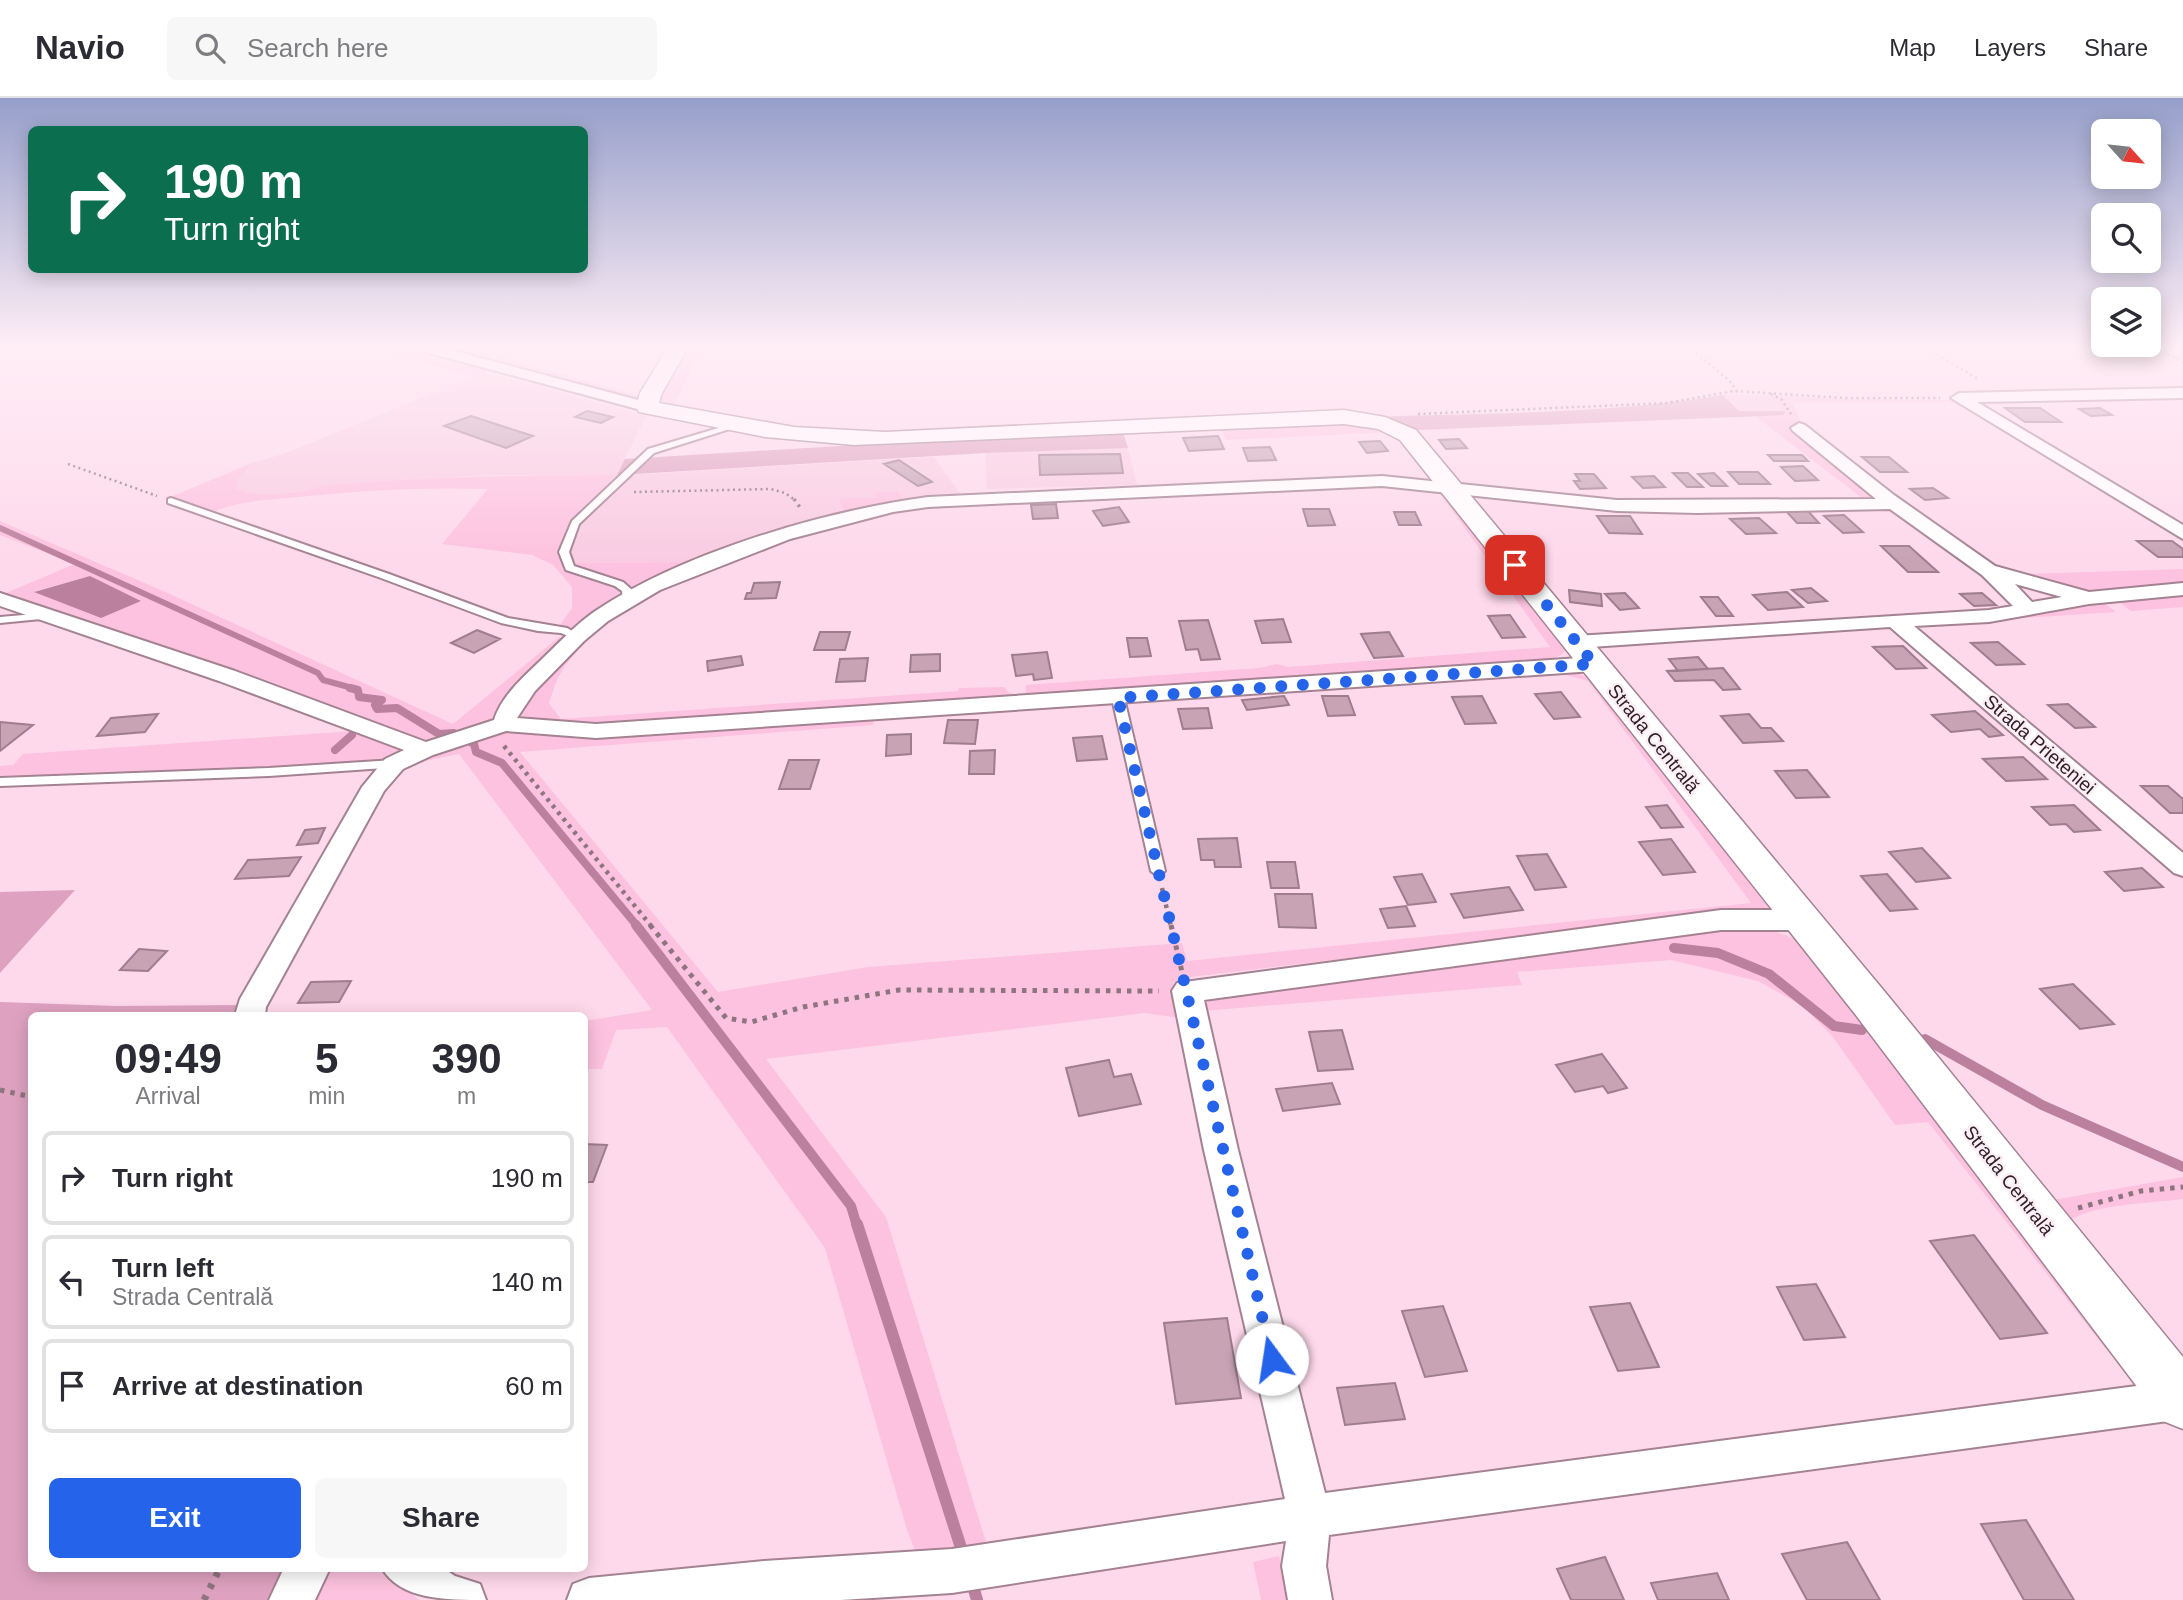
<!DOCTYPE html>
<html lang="en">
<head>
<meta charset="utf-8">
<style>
	:root { --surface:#fff; --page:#f7f7f7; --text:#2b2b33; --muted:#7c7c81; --line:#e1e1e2; --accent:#2563eb }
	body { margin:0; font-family:Arial,sans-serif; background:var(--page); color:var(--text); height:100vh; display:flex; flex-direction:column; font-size:26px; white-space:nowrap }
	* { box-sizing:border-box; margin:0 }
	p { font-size:23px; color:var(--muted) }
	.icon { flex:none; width:38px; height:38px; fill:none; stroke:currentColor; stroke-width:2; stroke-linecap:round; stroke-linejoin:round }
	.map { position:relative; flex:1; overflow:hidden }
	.sheet { position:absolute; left:28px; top:914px; width:560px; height:560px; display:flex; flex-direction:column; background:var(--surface); border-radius:10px; box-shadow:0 4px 18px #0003 }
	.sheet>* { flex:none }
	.top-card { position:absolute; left:28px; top:28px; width:560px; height:147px; border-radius:10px; box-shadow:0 4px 18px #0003; background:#0b6e4f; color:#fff; overflow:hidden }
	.needle { width:46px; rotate:117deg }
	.buttons { position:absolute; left:2091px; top:21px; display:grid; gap:14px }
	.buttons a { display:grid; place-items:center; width:70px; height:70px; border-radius:10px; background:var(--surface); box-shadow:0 4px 18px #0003; font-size:35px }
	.pin { position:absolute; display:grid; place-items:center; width:60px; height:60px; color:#fff; margin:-30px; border-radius:14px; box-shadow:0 4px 10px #0006 }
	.me { position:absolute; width:77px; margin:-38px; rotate:346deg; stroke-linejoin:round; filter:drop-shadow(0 0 5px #0008) }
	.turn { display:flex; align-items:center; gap:24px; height:147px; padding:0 21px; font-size:32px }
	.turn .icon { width:91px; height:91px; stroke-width:2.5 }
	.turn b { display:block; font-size:49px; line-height:60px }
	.eta { display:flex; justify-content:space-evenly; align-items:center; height:119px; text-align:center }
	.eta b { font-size:42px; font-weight:800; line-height:49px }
	.action { display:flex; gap:14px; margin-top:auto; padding:14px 21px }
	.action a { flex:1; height:80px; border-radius:10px; background:var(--accent); color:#fff; font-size:28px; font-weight:800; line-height:80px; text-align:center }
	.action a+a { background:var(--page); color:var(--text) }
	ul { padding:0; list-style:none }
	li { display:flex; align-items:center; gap:21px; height:94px; margin:0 14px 10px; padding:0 7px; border:4px solid var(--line); border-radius:10px }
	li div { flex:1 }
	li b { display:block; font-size:26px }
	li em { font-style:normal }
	header { display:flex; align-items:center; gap:42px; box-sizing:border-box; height:98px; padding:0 35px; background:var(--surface); border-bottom:2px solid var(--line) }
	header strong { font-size:33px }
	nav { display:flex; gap:38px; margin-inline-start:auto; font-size:24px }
	.search { width:490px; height:63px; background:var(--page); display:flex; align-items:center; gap:18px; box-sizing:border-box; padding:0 24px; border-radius:10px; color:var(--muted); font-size:26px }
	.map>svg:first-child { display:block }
	.built { fill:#f9cce2 }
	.green { fill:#fdc2df; fill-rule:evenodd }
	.forest { fill:#dea2c0 }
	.water { fill:#bb809e }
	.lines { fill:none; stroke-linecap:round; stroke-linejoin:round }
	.stream-far3 { stroke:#bb809e; stroke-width:6 }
	.stream-far2 { stroke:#bb809e; stroke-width:8 }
	.stream-far1 { stroke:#bb809e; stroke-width:10 }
	.stream { stroke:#bb809e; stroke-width:12 }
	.building { fill:#c7a3b4; stroke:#9e7d8d; stroke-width:2 }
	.lane-casing { stroke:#a38292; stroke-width:4 }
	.street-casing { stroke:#a38292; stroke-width:4 }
	.secondary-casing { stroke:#a38292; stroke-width:3 }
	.path-far4 { stroke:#8d7580; stroke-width:2.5; stroke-dasharray:2 3.5; stroke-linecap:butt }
	.path-far3 { stroke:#8d7580; stroke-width:3.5; stroke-dasharray:2.5 4.5; stroke-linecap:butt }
	.path-far2 { stroke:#8d7580; stroke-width:4.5; stroke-dasharray:3.5 5; stroke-linecap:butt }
	.path-far1 { stroke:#8d7580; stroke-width:5; stroke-dasharray:4.5 6; stroke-linecap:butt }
	.path { stroke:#8d7580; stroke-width:7; stroke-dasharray:5 8; stroke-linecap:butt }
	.lane { fill:#fff; fill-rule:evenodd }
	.street { fill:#fff; fill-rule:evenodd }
	.secondary { fill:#fff; fill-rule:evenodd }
	.route { stroke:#2563eb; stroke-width:12; stroke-dasharray:0 21.6 }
	.labels { text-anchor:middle; stroke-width:5; stroke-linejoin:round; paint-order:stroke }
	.street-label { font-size:19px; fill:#2c1f25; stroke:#fdeef5 }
</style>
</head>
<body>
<header>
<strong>Navio</strong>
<div class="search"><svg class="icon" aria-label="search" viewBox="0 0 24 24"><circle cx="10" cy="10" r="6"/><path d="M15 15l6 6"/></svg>Search here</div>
<nav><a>Map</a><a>Layers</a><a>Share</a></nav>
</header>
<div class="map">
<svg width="2183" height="1502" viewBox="0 0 2183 1502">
	<rect width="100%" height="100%" fill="#fed9eb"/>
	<path class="built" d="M485 274 646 318 617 377H487L344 385 274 397 250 396 237 392 238 382 252 365 286 355Z
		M1723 297H1764L1785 313H1739Z
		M1128 350 1137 387 987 391 985 355Z
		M934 359 961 397 905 400 896 393 876 394V400H838L847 419 707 464 574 465 569 453 579 424 628 377Z"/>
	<path class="green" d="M375 251H415L492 272 474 279Z
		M446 251H473L639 298 668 251H673L643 299 633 300Z
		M682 251H700L674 308 656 302 660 286Z
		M1764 297 1841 301 1947 302 1955 304 1793 305 1803 329 1884 401 1862 400 1755 318 1784 317 1785 313Z
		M1342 322 1392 334 1226 342 1221 331 1124 336 1122 331Z
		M252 365 238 382 237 391C272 406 311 387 348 385 438 379 527 377 617 377L569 425 559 455C574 487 591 478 619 491L620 500 576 535 560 527 572 510V489L553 467 532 457 442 446 488 391C424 389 361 392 298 399 269 402 241 402 213 414L168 400Z
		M897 393 907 404 847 419 838 400H876V394Z
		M1438 393 1446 395 1567 551 1561 557 1548 562 1061 599 606 628 517 622 514 613 580 540 655 491 796 436 807 437C730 467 600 502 558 580 554 588 552 597 549 605L561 621 958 593 959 590 1004 589 1009 595 1025 598 1026 587 1259 570 1277 566 1288 569 1550 549Z
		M0 423 161 492 453 626 559 539 568 541 495 620 467 633 428 644 409 642 0 498V493L6 495 75 466 0 437ZM90 478 141 503 35 494V493Z
		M707 464 632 495 631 489C615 477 588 481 574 465Z
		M2183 471V486L2095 495 2074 492 2021 476Z
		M2183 495V509L2131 513 2115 501Z
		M2101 503 2116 514 2008 521 2036 513Z
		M1559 575 1580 576 1591 581 1774 809 1191 879 1173 884 1179 920 1145 915 766 961 886 1119 989 1454 919 1463 907 1432 825 1150 667 929 616 932 602 971H585V923L652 912 459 656 410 666 429 655 510 630 584 638 874 621 873 627 520 654 718 894 868 869 1182 845 1187 863 1751 805 1588 583Z
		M353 633 411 654 392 661 283 671 0 681V668L13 667 23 656Z
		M1721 829H1764L1803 844 2113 1247 2105 1250 1928 1024 1895 1027 1833 939 1803 908 1758 883 1671 862 1517 874 1522 887 1202 913 1211 899Z
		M2183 1079V1101C2146 1106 2096 1105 2064 1125L2047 1103Z
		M1279 1458 1288 1502H1261L1253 1464Z
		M320 1470H388L393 1480 419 1502H304Z"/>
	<path class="forest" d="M1723 297 1739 313H1785L1784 317 1419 332 1391 322 1371 319C1488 315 1607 316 1723 297Z
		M1122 331 1128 350 985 355 617 377 625 361Z
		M75 792 0 875V794Z
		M0 904 117 908 239 907 238 917H32V1470H292L276 1502H0Z"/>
	<path class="water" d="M90 478 141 503 101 520 34 494Z"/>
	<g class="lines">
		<path class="stream-far3" d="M0 430 318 575 323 582 356 591"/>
		<path class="stream-far2" d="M350 590 358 592 359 599 382 602 375 607 377 611 397 610 439 636 454 635 474 646 476 654 502 665 638 829
			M335 652 352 637"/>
		<path class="stream-far1" d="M636 827 851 1108 857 1128
			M1674 850 1718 855 1769 876 1834 928 1862 932
			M1925 941 2042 1007 2183 1069"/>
		<path class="stream" d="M857 1126 964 1459
			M971 1481 977 1502"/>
	</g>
	<path class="building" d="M2005 310H2040L2061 324H2025Z
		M2100 310 2112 317 2091 318 2079 311Z
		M587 313 613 319 601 325 575 319Z
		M471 318 533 338 506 350 444 328Z
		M1218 338 1224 351 1189 353 1183 340Z
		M1459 341 1467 350 1446 351 1439 342Z
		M1380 343 1388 353 1367 355 1359 344Z
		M1270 349 1276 362 1248 363 1243 350Z
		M1120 356 1123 375 1040 377 1039 357Z
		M1768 357H1802L1808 363H1774Z
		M1862 359H1889L1907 374H1880Z
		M899 362 932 384 918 388 884 366Z
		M1803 368 1818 382 1795 383 1781 369Z
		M1728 374H1758L1770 386H1739Z
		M1673 375H1688L1703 389H1687Z
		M1714 375 1727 388H1711L1698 376Z
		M1575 376H1594L1606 390 1580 391 1574 383H1580Z
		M1654 378 1665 389 1643 390 1632 379Z
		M1933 390 1948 400 1925 402 1910 391Z
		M1056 406 1058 420 1033 421 1031 407Z
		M1119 409 1129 424 1103 428 1093 413Z
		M1303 411H1329L1335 427 1308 428Z
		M1786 413H1808L1819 425H1797Z
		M1394 414H1415L1421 427H1399Z
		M1844 417 1863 434 1843 435 1824 418Z
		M1597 418H1630L1642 436 1609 435Z
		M1759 420 1776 435 1746 436 1730 421Z
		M2137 443H2172L2183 451V459H2158Z
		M1881 448H1909L1938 474H1908Z
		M780 484 776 500 745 501 747 495H751L754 485Z
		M1811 490 1827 503 1808 505 1792 492Z
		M1569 492 1601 496 1602 508 1570 504Z
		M1787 494 1803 509 1768 512 1753 497Z
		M1625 495 1639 510 1620 512 1605 496Z
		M1982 495 1996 507 1974 508 1960 496Z
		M1701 499H1718L1733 518H1716Z
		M1510 517 1525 539 1502 540 1488 518Z
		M1283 521 1291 544 1262 545 1255 523Z
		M1208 522 1220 561 1201 562 1198 551 1186 552 1179 523Z
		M477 532 500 541 474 555 451 545Z
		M820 534H850L845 552H814Z
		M1389 534 1403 558 1374 560 1361 536Z
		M1127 540H1147L1151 558 1130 559Z
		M1998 544 2024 566 1996 567 1971 545Z
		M1903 548 1926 570 1896 571 1873 549Z
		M1047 554 1052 580 1034 582 1033 576 1016 578 1012 557Z
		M940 556V573L910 574 911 557Z
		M741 558 743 567 708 573 707 563Z
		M1698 559 1708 571 1678 573 1669 561Z
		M868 560 865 583 836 584 840 561Z
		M1723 570 1740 591 1723 592 1714 582 1675 583 1667 573Z
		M1561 594 1580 619 1554 621 1535 596Z
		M1284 598 1289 607 1247 612 1242 602Z
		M1322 598H1348L1355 617 1328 618Z
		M1482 598 1496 625 1465 626 1452 599Z
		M2068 606 2095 629 2075 630 2048 607Z
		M1208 610 1212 630 1183 631 1178 611Z
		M1975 613 2003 637 1989 639 1980 631 1951 634 1932 617Z
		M158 616 145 634 97 638 111 620Z
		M1749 616 1761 630H1771L1783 643 1743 645 1721 618Z
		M948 622H978L975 646 944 645Z
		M0 624 33 627 0 653Z
		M911 636V656L886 658 887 637Z
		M1102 638 1107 661 1077 663 1073 640Z
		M995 652 994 676H969L970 653Z
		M2023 659 2047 681 2006 683 1983 661Z
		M789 662H819L810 691H779Z
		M1807 672 1829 699 1796 700 1775 673Z
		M2141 688H2168L2183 701V715H2170Z
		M1667 707 1683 729 1661 730 1646 709Z
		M2074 707 2100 732 2074 734 2066 726 2050 727 2032 709Z
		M325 730 318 745 297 747 305 732Z
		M1237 740 1241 769H1215L1214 762H1201L1198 741Z
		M1671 741 1695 774 1663 777 1639 744Z
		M1922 750 1950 780 1916 784 1889 754Z
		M1547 756 1566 789 1535 792 1517 758Z
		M301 759 289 778 235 781 248 762Z
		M1267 764H1295L1299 790H1271Z
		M2142 770 2163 789 2124 793 2105 774Z
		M1422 776 1436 804 1408 807 1394 779Z
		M1887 776 1917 811 1890 813 1861 778Z
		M1509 789 1523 812 1464 820 1451 796Z
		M1275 796H1312L1316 830 1279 829Z
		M1406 808 1415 828 1388 830 1380 811Z
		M139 851 167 853 148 873 120 872Z
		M351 883 339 904 298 905 311 884Z
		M2073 886 2114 926 2080 931 2040 891Z
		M1342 932 1353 971 1318 973 1309 934Z
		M1602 956 1627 990 1608 995 1603 988 1575 994 1556 967Z
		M1109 962 1114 979 1131 976 1141 1006 1079 1018 1066 970Z
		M1332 985 1340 1006 1283 1013 1276 991Z
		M584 1046 607 1047 593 1084H584Z
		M1974 1137 2047 1235 2000 1241 1930 1143Z
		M1816 1186 1845 1239 1804 1242 1777 1189Z
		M1630 1205 1659 1269 1618 1273 1590 1209Z
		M1443 1208 1467 1273 1425 1279 1402 1213Z
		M1227 1220 1241 1300 1176 1306 1164 1225Z
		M1395 1285 1405 1321 1345 1327 1337 1290Z
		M2026 1422 2074 1502H2024L1981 1426Z
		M1847 1444 1880 1502H1807L1782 1456Z
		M1605 1459 1624 1502H1571L1557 1471Z
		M1717 1475 1729 1502H1658L1651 1485Z"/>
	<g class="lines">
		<g class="lane-casing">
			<path id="lane" d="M732 326 739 328 654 355 579 426 569 454 574 468 623 484 632 492 631 504H623L622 493 615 488 566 472 559 454 572 423 648 351Z
				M171 400 389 476 508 520 567 530 583 539 577 542 561 535 538 533 501 525 381 480 168 405V401Z
				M47 515 53 518 51 520 0 525V519Z
				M1118 596 1124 600 1165 773 1158 778 1151 773 1112 600Z
				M394 662 399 663 400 666 399 669 269 678 0 688V680L269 670Z"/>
		</g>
		<g class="street-casing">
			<path id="street" d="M424 251H447L653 306 655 309 653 312H641L426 254Z
				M2183 290V300L1977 304 2183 427V441L1951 300 1959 295Z
				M1799 325 1805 327 1894 397 1995 468 2089 494 2183 485V497L2089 506 1989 524 1914 528 2183 755V778L2174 775 1890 529 1576 550 1568 549 1565 544 1568 539 1576 538 1989 512 2013 508 1982 477 1890 411 1697 415 1617 413 1382 388 928 409 893 414 790 441 660 492 608 523 584 543 535 593 517 620 596 626 1594 559 1602 561 1605 566 1602 571 1594 573 596 640 506 633 433 657 403 671 384 693 266 909 265 917H235L240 901 362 689 385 661 404 652 219 583 0 508V495L235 573 426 644 494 622C501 599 522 580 539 564 557 547 574 528 594 514 681 455 824 413 928 399L1382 378 1617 402 1876 401 1793 333 1791 330ZM2015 486 2062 499 2032 504Z
				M1721 812H1800L1810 815 1814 822 1810 829 1800 832H1721L1204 902 1238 1052 1325 1395 2182 1282 2183 1321 1329 1437 1326 1468 1332 1502H1288L1282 1468 1286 1443 952 1495 841 1502H567L573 1486 589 1480 764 1463 952 1451 1285 1401 1204 1052 1172 893 1177 885Z
				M284 1470H330L315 1502H269Z
				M382 1470H443L455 1478 480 1486 486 1502C446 1502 400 1502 382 1470Z"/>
		</g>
		<g class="secondary-casing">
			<path id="secondary" d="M667 251H687L662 295 659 305 794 329 885 334 1344 312 1385 319 1416 332 1885 894 2183 1259V1331L2163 1323 1855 916 1400 342 1378 331 1344 326 854 347 765 339 639 314 636 309 640 295Z"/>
		</g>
		<path class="path-far4" d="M1692 251 1733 286 1734 293
			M1928 251 1978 281
			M2158 251 2183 264
			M1771 296 1782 302 1791 316
			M1418 316 1667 305 1734 293 1845 300H1940
			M68 366 157 398
			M634 394 771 391 785 395 795 402"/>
		<path class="path-far3" d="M794 401 802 412"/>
		<path class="path-far2" d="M504 648 652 829
			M1162 790 1171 829"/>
		<path class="path-far1" d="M650 827 726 920 751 924 803 909 899 892 1159 893
			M1171 827 1182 874
			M0 992 32 999
			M2078 1110 2141 1093 2183 1089"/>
		<path class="path" d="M204 1502 220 1470"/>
		<use href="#lane" class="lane"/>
		<use href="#street" class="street"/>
		<use href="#secondary" class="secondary"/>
	</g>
	<linearGradient id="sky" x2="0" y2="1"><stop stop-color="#969fca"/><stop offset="0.54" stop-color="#ffeef6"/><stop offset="1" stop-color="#ffeef6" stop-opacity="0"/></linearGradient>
	<rect width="2183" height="461" fill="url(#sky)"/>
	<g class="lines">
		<path class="route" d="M1272 1261 1118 600 1594 566 1515 467"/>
	</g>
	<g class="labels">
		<g class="street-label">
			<text transform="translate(1654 640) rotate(51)" y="7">Strada Centrală</text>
			<text transform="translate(2040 646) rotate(41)" y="7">Strada Prieteniei</text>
			<text transform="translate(2009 1082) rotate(52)" y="7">Strada Centrală</text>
		</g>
	</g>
</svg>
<div class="buttons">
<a><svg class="needle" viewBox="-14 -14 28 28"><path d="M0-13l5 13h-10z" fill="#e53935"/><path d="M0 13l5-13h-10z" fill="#7c7c81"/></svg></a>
<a><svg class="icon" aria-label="search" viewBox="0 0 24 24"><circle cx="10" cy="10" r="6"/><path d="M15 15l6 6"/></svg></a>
<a><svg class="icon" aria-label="layers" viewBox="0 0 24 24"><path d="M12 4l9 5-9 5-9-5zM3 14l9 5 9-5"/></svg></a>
</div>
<div class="pin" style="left:1515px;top:467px;background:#d93025"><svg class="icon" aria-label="arrive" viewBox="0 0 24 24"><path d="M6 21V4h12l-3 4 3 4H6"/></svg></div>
<svg class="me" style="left:1272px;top:1261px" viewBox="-20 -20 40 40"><circle r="19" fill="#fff"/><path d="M0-13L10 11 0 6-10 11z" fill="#2563eb"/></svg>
<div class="top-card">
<div class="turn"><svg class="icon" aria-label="right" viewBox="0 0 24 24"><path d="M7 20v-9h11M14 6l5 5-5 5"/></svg><div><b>190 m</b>Turn right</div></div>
</div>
<section class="sheet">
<div class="eta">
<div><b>09:49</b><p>Arrival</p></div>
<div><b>5</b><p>min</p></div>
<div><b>390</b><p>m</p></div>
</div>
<ul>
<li><svg class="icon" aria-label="right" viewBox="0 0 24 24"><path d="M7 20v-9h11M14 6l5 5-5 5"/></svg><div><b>Turn right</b></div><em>190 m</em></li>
<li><svg class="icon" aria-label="left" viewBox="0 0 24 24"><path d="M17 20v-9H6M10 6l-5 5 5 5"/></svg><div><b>Turn left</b><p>Strada Centrală</p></div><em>140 m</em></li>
<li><svg class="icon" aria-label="arrive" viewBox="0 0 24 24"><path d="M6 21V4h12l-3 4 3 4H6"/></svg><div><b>Arrive at destination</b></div><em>60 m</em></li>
</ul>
<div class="action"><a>Exit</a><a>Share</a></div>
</section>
</div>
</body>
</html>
